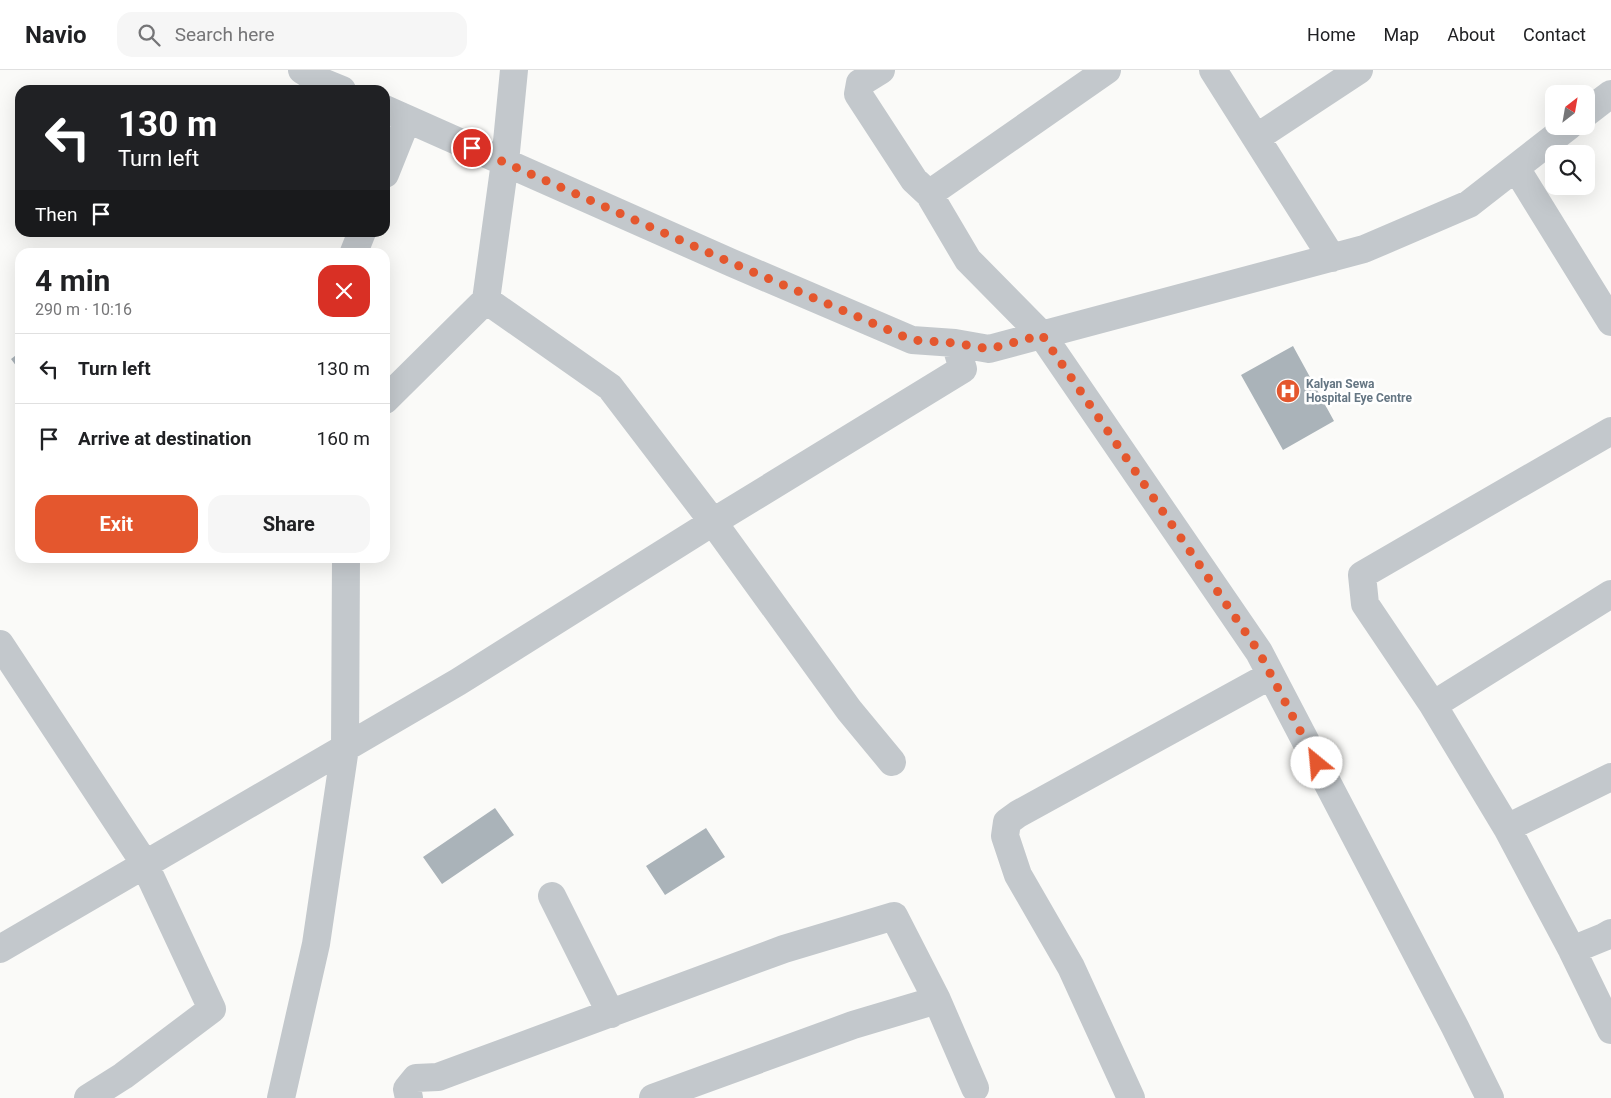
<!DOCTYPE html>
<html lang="en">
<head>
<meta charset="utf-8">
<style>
	:root { --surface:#fff; --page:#f6f6f6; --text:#202124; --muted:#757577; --line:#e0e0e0; --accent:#e4572e }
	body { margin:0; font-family:Roboto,sans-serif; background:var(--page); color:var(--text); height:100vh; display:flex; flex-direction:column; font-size:19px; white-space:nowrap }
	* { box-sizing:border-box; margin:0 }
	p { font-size:16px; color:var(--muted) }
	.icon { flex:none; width:28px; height:28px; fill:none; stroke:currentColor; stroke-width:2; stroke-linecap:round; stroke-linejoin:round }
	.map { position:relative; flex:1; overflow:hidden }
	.sheet { position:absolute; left:15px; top:178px; width:375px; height:315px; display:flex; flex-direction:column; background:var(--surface); border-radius:15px; box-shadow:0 5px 20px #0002 }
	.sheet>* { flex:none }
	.guide { position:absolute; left:15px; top:15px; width:375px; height:152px; border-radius:15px; box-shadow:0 5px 20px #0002; background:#202124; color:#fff; overflow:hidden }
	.needle { width:32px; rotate:31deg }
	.fabs { position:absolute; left:1545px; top:15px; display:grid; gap:10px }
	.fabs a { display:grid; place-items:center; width:50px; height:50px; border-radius:10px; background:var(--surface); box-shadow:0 5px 20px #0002; font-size:25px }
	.pin { position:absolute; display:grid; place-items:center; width:42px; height:42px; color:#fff; margin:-21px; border:2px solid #fff; border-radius:50%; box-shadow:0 1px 5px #0007 }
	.me { position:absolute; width:55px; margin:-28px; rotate:332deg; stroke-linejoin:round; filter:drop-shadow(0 0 4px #0008) }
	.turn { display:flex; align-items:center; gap:18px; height:105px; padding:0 20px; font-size:22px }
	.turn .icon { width:65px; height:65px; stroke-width:2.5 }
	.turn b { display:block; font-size:35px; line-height:42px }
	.then { display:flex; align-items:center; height:48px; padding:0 20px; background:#0003; gap:10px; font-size:19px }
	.round { display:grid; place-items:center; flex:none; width:52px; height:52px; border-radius:15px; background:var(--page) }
	.summary { display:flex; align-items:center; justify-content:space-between; height:85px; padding:0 20px }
	h1 { font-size:30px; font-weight:700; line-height:38px }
	.primary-button { display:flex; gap:10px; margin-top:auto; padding:10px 20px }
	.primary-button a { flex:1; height:58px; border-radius:15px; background:var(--accent); color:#fff; font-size:20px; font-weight:700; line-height:58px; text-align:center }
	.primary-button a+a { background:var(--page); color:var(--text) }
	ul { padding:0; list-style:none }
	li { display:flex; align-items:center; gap:15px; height:70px; padding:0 20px; border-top:1px solid var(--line) }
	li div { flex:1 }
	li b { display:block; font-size:19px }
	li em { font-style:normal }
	header { display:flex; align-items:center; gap:30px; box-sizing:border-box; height:70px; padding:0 25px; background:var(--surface); border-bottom:1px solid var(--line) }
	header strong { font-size:24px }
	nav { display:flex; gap:28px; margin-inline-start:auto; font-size:18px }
	.search { width:350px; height:45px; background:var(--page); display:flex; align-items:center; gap:12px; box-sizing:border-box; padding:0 18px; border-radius:15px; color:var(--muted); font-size:19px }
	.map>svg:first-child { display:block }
	.building { fill:#aab3b9 }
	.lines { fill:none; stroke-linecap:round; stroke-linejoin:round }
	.minor { stroke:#c3c8cc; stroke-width:28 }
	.route { stroke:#e4572e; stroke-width:9; stroke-dasharray:0 16.2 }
	.labels { text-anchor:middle; stroke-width:5; stroke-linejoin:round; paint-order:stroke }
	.poi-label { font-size:12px; font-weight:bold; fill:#657683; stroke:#fff; text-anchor:start }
</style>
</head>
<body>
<header>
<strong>Navio</strong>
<div class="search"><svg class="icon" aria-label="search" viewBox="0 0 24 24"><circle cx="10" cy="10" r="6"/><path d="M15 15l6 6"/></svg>Search here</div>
<nav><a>Home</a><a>Map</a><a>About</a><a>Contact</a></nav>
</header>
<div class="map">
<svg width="1611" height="1028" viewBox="0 0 1611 1028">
	<rect width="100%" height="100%" fill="#fafaf8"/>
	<path class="building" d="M1293 276 1334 351 1283 380 1241 305Z
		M20 282V301L11 289Z
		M495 738 514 765 442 814 423 787Z
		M706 758 725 787 665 825 646 796Z"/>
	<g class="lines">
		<path class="minor" d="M302 0 320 11 342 20
			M881 0 860 13 858 24 914 110 929 124 968 190 1042 265 1259 582 1455 957 1490 1028
			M1213 0 1332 188
			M385 39 732 193 912 270 955 273 989 279 1364 179 1469 134 1569 56
			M1586 43 1611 24
			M1256 68 1359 0
			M1516 98 1611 252
			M385 104 407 49
			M929 124 1107 0
			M354 182 362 162
			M486 230 610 317 713 452 849 640 892 692
			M385 330 486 230 505 92 514 0
			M1611 361 1362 505 1365 534 1433 635 1507 758 1572 880 1611 960
			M0 574 143 791 212 939 123 1006 88 1028
			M1433 635 1611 524
			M1507 758 1611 707
			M552 826 611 944
			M0 879 458 612 713 452 963 299 955 273
			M1572 880 1604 867 1611 863
			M281 1028 316 874 345 678 346 488
			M409 1028 407 1019 416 1008 438 1007 784 879 894 846 937 930 975 1018
			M653 1028 853 955 937 930
			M1131 1028 1071 897 1018 805 1005 766 1007 752 1018 744 1271 605"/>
	</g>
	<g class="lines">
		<path class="route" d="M472 78 732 193 912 270 955 273 989 279 1042 265 1259 582 1317 693"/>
	</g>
	<defs>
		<g id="hospital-disc" transform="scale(1.25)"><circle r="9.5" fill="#e4572e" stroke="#fff"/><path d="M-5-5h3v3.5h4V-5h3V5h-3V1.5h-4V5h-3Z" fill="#fff"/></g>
	</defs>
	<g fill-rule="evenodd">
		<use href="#hospital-disc" x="1288" y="321"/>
	</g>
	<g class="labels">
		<g class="poi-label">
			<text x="1306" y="318">Kalyan Sewa<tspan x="1306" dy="14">Hospital Eye Centre</tspan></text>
		</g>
	</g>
</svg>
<div class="fabs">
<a><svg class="needle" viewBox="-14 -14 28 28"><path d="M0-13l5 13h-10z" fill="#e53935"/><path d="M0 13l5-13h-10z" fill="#757577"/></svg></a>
<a><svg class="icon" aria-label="search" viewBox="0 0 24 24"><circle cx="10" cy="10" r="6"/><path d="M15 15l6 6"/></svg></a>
</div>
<div class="pin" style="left:472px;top:78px;background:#d93025"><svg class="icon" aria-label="arrive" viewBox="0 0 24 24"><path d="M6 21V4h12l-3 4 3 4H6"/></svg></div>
<svg class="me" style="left:1317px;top:693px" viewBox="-20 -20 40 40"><circle r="19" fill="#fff"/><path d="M0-13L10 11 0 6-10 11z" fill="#e4572e"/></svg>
<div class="guide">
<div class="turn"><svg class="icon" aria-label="left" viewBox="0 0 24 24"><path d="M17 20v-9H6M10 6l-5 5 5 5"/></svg><div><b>130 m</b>Turn left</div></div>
<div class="then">Then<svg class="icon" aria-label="arrive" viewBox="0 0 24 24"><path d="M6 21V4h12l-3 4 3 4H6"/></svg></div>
</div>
<section class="sheet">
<div class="summary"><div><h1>4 min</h1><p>290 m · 10:16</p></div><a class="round" style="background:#d93025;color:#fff"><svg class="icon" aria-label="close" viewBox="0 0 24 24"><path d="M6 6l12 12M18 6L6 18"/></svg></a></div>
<ul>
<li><svg class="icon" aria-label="left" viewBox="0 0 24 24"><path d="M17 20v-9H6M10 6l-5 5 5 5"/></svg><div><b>Turn left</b></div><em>130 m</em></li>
<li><svg class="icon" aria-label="arrive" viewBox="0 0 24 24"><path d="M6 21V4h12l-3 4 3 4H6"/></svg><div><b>Arrive at destination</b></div><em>160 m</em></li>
</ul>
<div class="primary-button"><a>Exit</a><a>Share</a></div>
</section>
</div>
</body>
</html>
